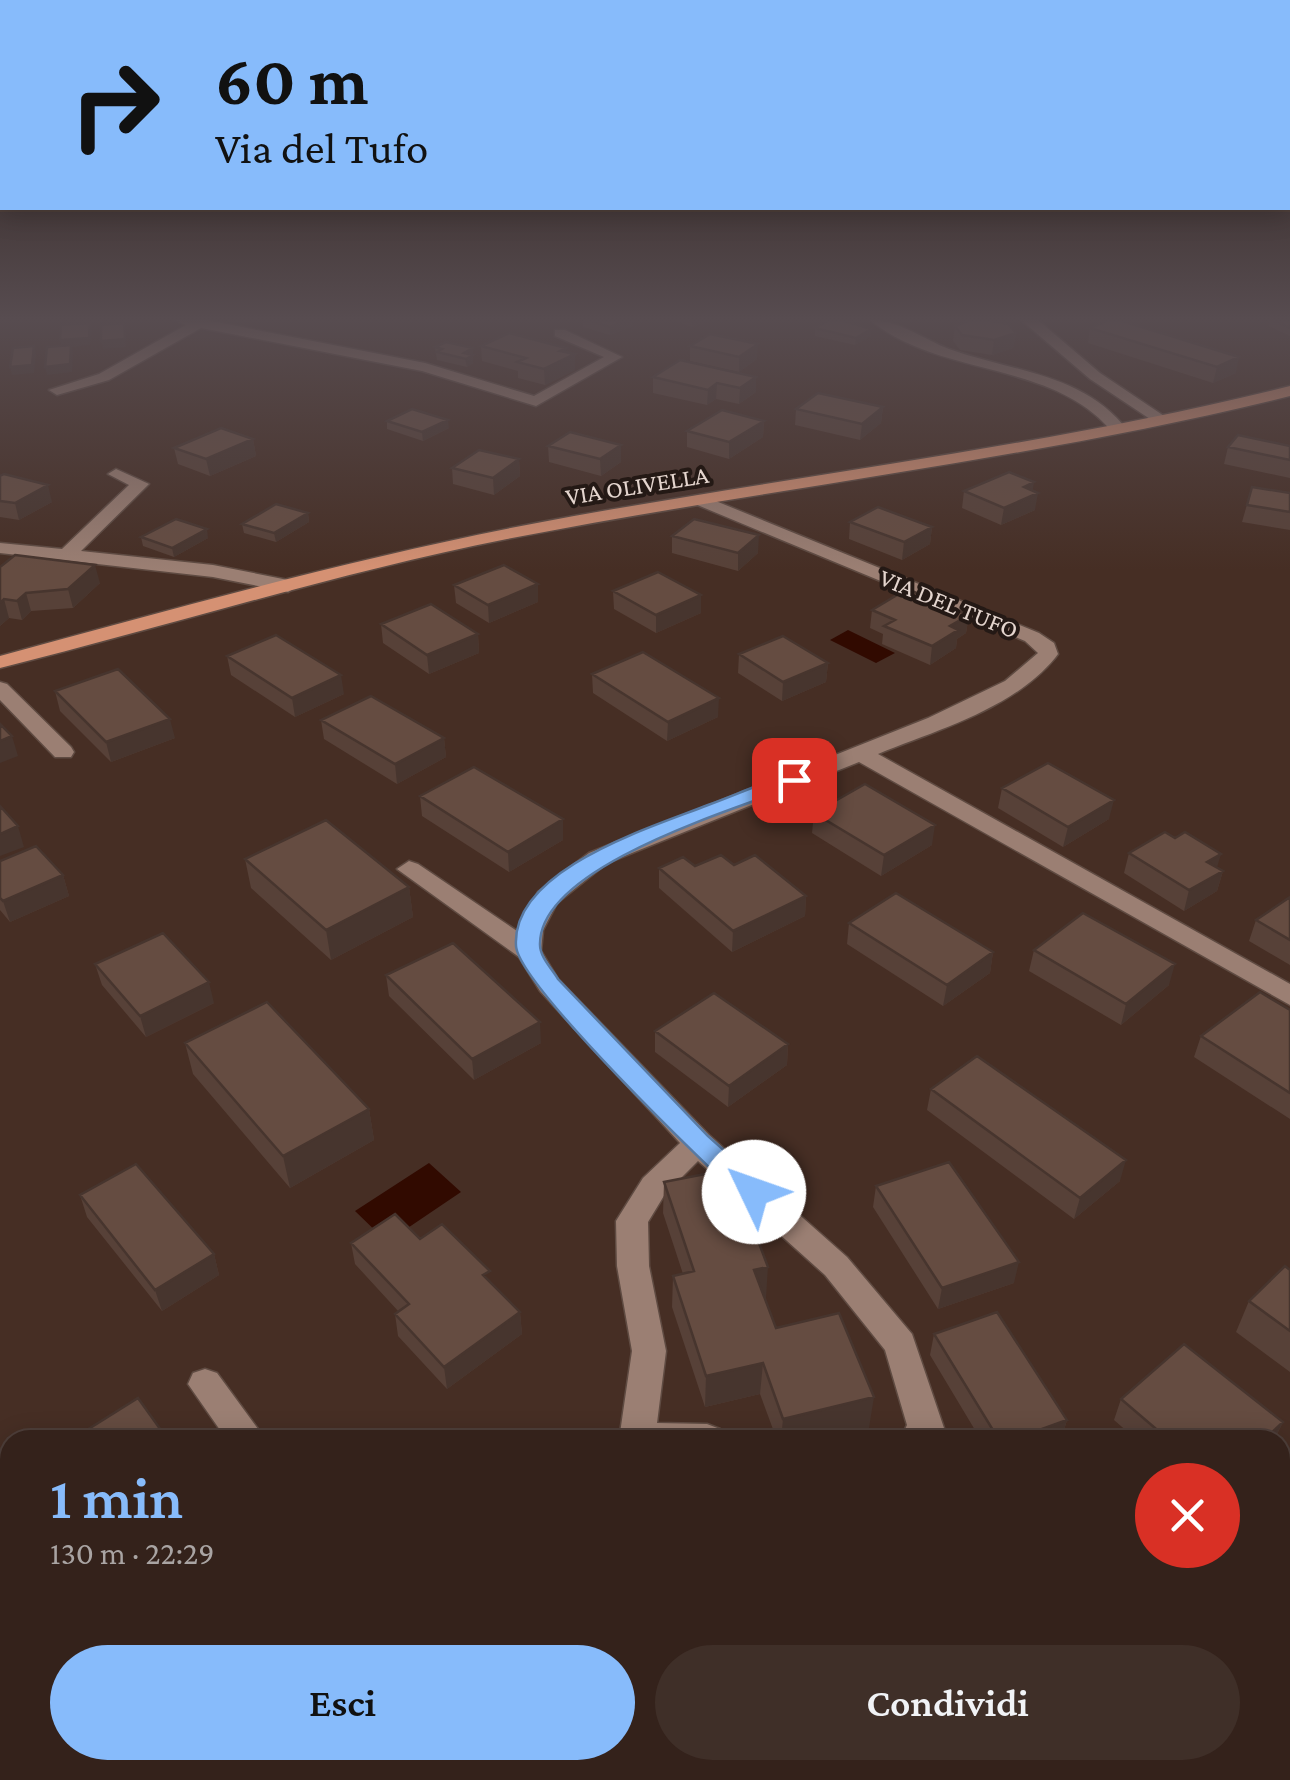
<!DOCTYPE html>
<html lang="it">
<head>
<meta charset="utf-8">
<style>
	:root { --surface:#34221b; --page:#3f2f28; --text:#f1f3f6; --muted:#a9a4a3; --line:#4e3f3a; --accent:#87bbfb }
	body { margin:0; font-family:"Crimson Pro",serif; background:var(--page); color:var(--text); height:100vh; display:flex; flex-direction:column; font-size:38px; white-space:nowrap }
	* { box-sizing:border-box; margin:0 }
	p { font-size:32px; color:var(--muted) }
	.icon { flex:none; width:55px; height:55px; fill:none; stroke:currentColor; stroke-width:2; stroke-linecap:round; stroke-linejoin:round }
	.map { position:relative; flex:1; overflow:hidden }
	.details { position:absolute; left:0px; top:1430px; width:1290px; height:350px; display:flex; flex-direction:column; background:var(--surface); border-radius:30px 30px 0 0; box-shadow:0 5px 25px #0003,0 0 0 2px var(--line) }
	.details>* { flex:none }
	.top-card { position:absolute; left:0px; top:0px; width:1290px; height:210px; box-shadow:0 5px 25px #0003,0 0 0 2px var(--line); background:#87bbfb; color:#111; overflow:hidden }
	.pin { position:absolute; display:grid; place-items:center; width:85px; height:85px; color:#fff; margin:-42px; border-radius:20px; box-shadow:0 5px 15px #0006 }
	.me { position:absolute; width:110px; margin:-55px; rotate:312deg; stroke-linejoin:round; filter:drop-shadow(0 0 8px #0008) }
	.turn { display:flex; align-items:center; gap:35px; height:210px; padding:0 50px; font-size:45px }
	.turn .icon { width:130px; height:130px; stroke-width:2.5 }
	.turn b { display:block; font-size:70px; line-height:85px }
	.round { display:grid; place-items:center; flex:none; width:105px; height:105px; border-radius:52px; background:var(--page) }
	.headline { display:flex; align-items:center; justify-content:space-between; height:170px; padding:0 50px }
	h1 { font-size:60px; font-weight:600; line-height:75px; color:var(--accent) }
	.action { display:flex; gap:20px; margin-top:auto; padding:20px 50px }
	.action a { flex:1; height:115px; border-radius:60px; background:var(--accent); color:#111; font-size:40px; font-weight:600; line-height:115px; text-align:center }
	.action a+a { background:var(--page); color:var(--text) }
	.map>svg:first-child { display:block }
	.water { fill:#310a00 }
	.lines { fill:none; stroke-linecap:round; stroke-linejoin:round }
	.minor-casing { stroke:#5f4b42; stroke-width:3 }
	.major-casing { stroke:#5f4b42; stroke-width:3 }
	.minor { fill:#9b7f73; fill-rule:evenodd }
	.major { fill:#d59173; fill-rule:evenodd }
	.wall { fill:#574138 }
	.shaded-wall { fill:#47352e }
	.building { fill:#654c41; stroke:#47352e; stroke-width:2.5 }
	.route { fill:#87bbfb; stroke:#587aa3; stroke-width:2.5 }
	.labels { text-anchor:middle; stroke-width:8; stroke-linejoin:round; paint-order:stroke }
	.far-street-label { font-size:25px; fill:#e4d5ce; stroke:#241915 }
</style>
</head>
<body>
<div class="map">
<svg width="1290" height="1780" viewBox="0 0 1290 1780">
	<rect width="100%" height="100%" fill="#462e24"/>
	<path class="water" d="M848 630 895 653 876 663 830 640Z
		M429 1163 461 1192 387 1242 355 1211Z"/>
	<g class="lines">
		<g class="minor-casing">
			<path id="minor" d="M175 320H206L425 363 534 396 604 357 555 336V330H565L622 357 536 406 422 371 201 328 109 380 57 395 49 390 99 374 186 325Z
				M870 320C899 320 923 339 949 349 1013 372 1084 373 1128 431L1114 434C1054 359 942 379 870 320Z
				M1021 320H1038L1100 373 1173 422 1159 425 1090 379Z
				M116 469 149 484 81 551 213 565 288 580 298 586 288 592 213 577 0 553V543L62 549 129 485 108 474Z
				M701 495 1039 633 1054 643 1058 654 1055 658C1013 709 937 730 878 754L1290 984V1005L859 762 607 863 557 903 543 930 541 951 558 979 709 1135 847 1257 912 1334 944 1428 938 1440H900L907 1425 885 1350 825 1275 698 1161 665 1194 648 1222 649 1266 666 1351 657 1423 707 1424 720 1429 725 1440H619L632 1351 617 1266 616 1221 643 1178 680 1143 540 991 519 957 397 869 409 861 418 864 517 931 538 892 589 853 928 718 1005 681 1038 653 1025 641 695 504V496Z
				M0 682 7 684 71 747 74 752 71 757H55L0 700Z
				M205 1369 217 1373 266 1440H227L188 1384 193 1373Z
				M1280 1690 1290 1692V1734L1280 1732Z
				M0 1746 10 1750V1770H39L43 1780H0Z
				M412 1770H454L450 1780H408Z
				M844 1770H904L900 1780H840Z"/>
		</g>
		<g class="major-casing">
			<path id="major" d="M1290 386V396C1032 460 768 488 507 539 336 573 169 626 0 668V656C190 604 380 551 574 516 813 473 1054 445 1290 386Z"/>
		</g>
		<use href="#minor" class="minor"/>
		<use href="#major" class="major"/>
	</g>
	<path class="wall" d="M583 320H632L633 326 610 335 583 327Z
		M674 320H711L692 327Z
		M1270 320H1290V336L1269 326Z
		M955 326 1016 333 1013 348 992 355 960 350 953 341Z
		M815 328 871 329V336L855 345 815 336Z
		M1090 328 1236 373 1213 383 1088 343Z
		M481 346 566 352 575 354V370L545 385 518 378V371L482 361Z
		M690 346 757 359 739 372 690 361Z
		M435 347 473 348V363L467 367 437 360Z
		M680 360 756 392 739 404 716 399 707 405 653 393V377Z
		M883 407 881 423 860 440 795 425 796 409Z
		M387 421 449 428 423 441 387 429Z
		M764 421 763 437 729 459 687 447V431Z
		M253 439 256 456 210 476 178 464 174 448Z
		M621 445V462L601 476 549 462 548 446Z
		M1290 446V478L1224 464 1228 447Z
		M519 459 520 476 494 495 453 484 452 468Z
		M0 476 52 502 19 520 0 517Z
		M1252 487 1290 493V530L1242 522Z
		M1032 490 1035 510 1001 525 962 508 964 491Z
		M308 513 309 522 276 542 244 533 242 524Z
		M850 522 932 527 930 544 902 560 849 539Z
		M672 536 758 553 738 571 672 553Z
		M141 537 208 538 174 557 143 546Z
		M0 567 100 583 73 608 31 611 22 620 9 618 0 626Z
		M538 584V602L489 623 456 603 454 585Z
		M613 591 701 595V613L656 633 614 609Z
		M872 610 969 615 966 633 957 639 956 648 930 665 882 644 883 634 870 628Z
		M381 624 478 634 479 653 429 674 383 643Z
		M739 654 828 663 826 682 782 701 738 673Z
		M227 656 344 694 295 717 231 675Z
		M592 674 718 717 667 741 593 693Z
		M55 691 175 738 111 762 60 711Z
		M321 720 444 738 446 757 397 784 324 739Z
		M1002 788 1109 819 1063 847 998 808Z
		M420 796 563 840 509 872 422 816Z
		M814 813 932 845 881 876 812 833Z
		M1129 853 1217 867 1223 871 1217 891 1184 911 1124 873Z
		M245 859 409 887 413 917 331 960 251 888Z
		M0 861 63 875 69 896 10 922 0 910Z
		M734 865 806 896 805 916 732 952 659 888V868Z
		M1290 897V965L1249 941 1256 920Z
		M849 923 993 952 990 973 943 1006 847 944Z
		M1034 950 1169 985 1121 1025 1029 971Z
		M95 964 214 1003 146 1037 102 985Z
		M386 975 541 1043 474 1080 389 996Z
		M1290 1010V1119L1194 1057 1201 1036Z
		M655 1031 788 1044 787 1065 728 1107 655 1052Z
		M185 1043 369 1109 374 1140 290 1188 193 1074Z
		M931 1089 1120 1181 1074 1219 927 1110Z
		M664 1182 766 1298H765L776 1328 869 1428 818 1440H777L760 1394 705 1407 672 1307 673 1276 683 1274 663 1213Z
		M876 1186 1014 1283 938 1309 873 1207Z
		M80 1195 214 1254 219 1275 162 1311 87 1217Z
		M420 1239 491 1283 520 1312 522 1334 447 1389 398 1336 395 1314 399 1312 355 1264 351 1243Z
		M1290 1270V1372L1236 1332 1249 1301Z
		M934 1334 1067 1420 1061 1440H981L930 1355Z
		M1121 1399 1283 1422 1274 1440H1137L1114 1420Z
		M1290 1518V1564L1280 1556V1529Z
		M819 1770H847L844 1780H840Z"/>
	<path class="shaded-wall" d="M627 320H632L633 326 610 335V327Z
		M692 320H711L692 327Z
		M90 323 92 330 90 345 72 347 73 352 72 372 47 375 45 367 62 348 60 340Z
		M124 323 126 347 103 349 101 341Z
		M871 329V336L855 345 856 338Z
		M1016 333 1013 348 992 355 994 340Z
		M758 344 757 359 739 372V357Z
		M34 346 36 354 34 373 12 375 10 367Z
		M473 348V363L467 367 464 353Z
		M566 348 567 358 575 354V370L545 385 544 369 560 351Z
		M1239 357 1236 373 1213 383 1217 367Z
		M756 377V392L739 404 740 388Z
		M717 383 716 399 707 405 708 390Z
		M883 407 881 423 860 440 862 424Z
		M448 420 449 428 423 441 422 432Z
		M764 421 763 437 729 459V442Z
		M253 439 256 456 210 476 206 459Z
		M621 445V462L601 476 600 459Z
		M519 459 520 476 494 495 493 478Z
		M1034 482 1032 495 1038 493 1035 510 1001 525 1004 508 1024 487Z
		M48 485 52 502 19 520 15 503Z
		M308 513 309 522 276 542 274 533Z
		M932 527 930 544 902 560 904 542Z
		M207 529 208 538 174 557 172 548Z
		M759 535 758 553 738 571V553Z
		M95 565 100 583 73 608 68 589Z
		M538 584V602L489 623 488 605Z
		M26 593 31 611 22 620 17 601Z
		M701 595V613L656 633V615Z
		M4 599 9 618 0 626V603Z
		M969 615 966 633 957 639 956 648 930 665 932 646 950 626Z
		M478 634 479 653 429 674 427 655Z
		M828 663 826 682 782 701 783 682Z
		M341 675 344 694 295 717 292 698Z
		M719 698 718 717 667 741 668 722Z
		M170 719 175 738 111 762 106 742Z
		M12 736 18 756 0 763V741Z
		M444 738 446 757 397 784 395 764Z
		M1114 800 1109 819 1063 847 1068 827Z
		M563 819V840L509 872 508 852Z
		M935 825 932 845 881 876 884 855Z
		M18 826 24 847 0 856V834Z
		M1221 854 1215 874 1207 862Z
		M1223 871 1217 891 1184 911 1189 890Z
		M63 875 69 896 10 922 3 901Z
		M409 887 413 917 331 960 326 930Z
		M806 896 805 916 732 952 733 931Z
		M993 952 990 973 943 1006 947 985Z
		M1175 964 1169 985 1121 1025 1126 1004Z
		M209 982 214 1003 146 1037 140 1016Z
		M540 1022 541 1043 474 1080 472 1059Z
		M788 1044 787 1065 728 1107 729 1086Z
		M369 1109 374 1140 290 1188 283 1156Z
		M1126 1160 1120 1181 1074 1219 1080 1198Z
		M214 1254 219 1275 162 1311 155 1290Z
		M1019 1262 1014 1283 938 1309 942 1288Z
		M768 1267 766 1298 752 1301 754 1270Z
		M520 1312 522 1334 447 1389 444 1367Z
		M763 1363 760 1394 705 1407 706 1376Z
		M874 1397 869 1428 818 1440H781L783 1419Z
		M1067 1420 1061 1440H1011Z
		M1283 1422 1274 1440H1264Z"/>
	<path class="building" d="M587 320H627L610 327Z
		M829 320H842L871 329 856 338 815 328Z
		M971 320H988L1008 324 1016 333 994 340 962 335 955 326Z
		M1109 320H1119L1239 357 1217 367 1090 328Z
		M1274 320H1290V328Z
		M90 323 89 338 60 340 61 325Z
		M124 323 125 339 101 341V325Z
		M509 333 566 348 560 351 575 354 544 369 517 362 526 358 481 346Z
		M710 334 758 344 739 357 690 346Z
		M446 342 473 348 464 353 473 355 466 359 437 352 442 349 435 347Z
		M71 345 70 364 45 367 47 347Z
		M34 346 32 365 10 367 13 348Z
		M680 360 756 377 740 388 717 383 708 390 653 377Z
		M818 393 883 407 862 424 796 409Z
		M412 409 448 420 422 432 387 421Z
		M722 410 764 421 729 442 687 431Z
		M221 428 253 439 206 459 174 448Z
		M570 432 621 445 600 459 548 446Z
		M1238 435 1290 446V460L1228 447Z
		M479 450 519 459 493 478 452 468Z
		M1009 472 1034 482 1024 487 1038 493 1004 508 964 491Z
		M4 474 48 485 15 503 0 501V476Z
		M1252 487 1290 493V512L1247 505Z
		M276 504 308 513 274 533 242 524Z
		M878 507 932 527 904 542 850 522Z
		M176 519 207 529 172 548 141 537Z
		M694 519 759 535 738 553 672 536Z
		M15 555 95 565 68 589 26 593 17 601 4 599 0 603V567Z
		M504 565 538 584 488 605 454 585Z
		M658 572 701 595 656 615 613 591Z
		M907 589 969 615 950 626 958 630 932 646 884 626 895 620 872 610Z
		M431 604 478 634 427 655 381 624Z
		M276 635 341 675 292 698 227 656Z
		M783 636 828 663 783 682 739 654Z
		M643 652 719 698 668 722 592 674Z
		M118 669 170 719 106 742 55 691Z
		M371 696 444 738 395 764 321 720Z
		M0 724 12 736 0 741Z
		M1048 763 1114 800 1068 827 1002 788Z
		M474 767 563 819 508 852 420 796Z
		M865 784 935 825 884 855 814 813Z
		M0 806 18 826 0 834Z
		M326 820 409 887 326 930 245 859Z
		M1165 832 1175 838 1185 832 1221 854 1207 862 1223 871 1189 890 1129 853Z
		M36 846 63 875 3 901 0 898V861Z
		M721 855 734 865 755 855 806 896 733 931 659 868 683 857 695 866Z
		M896 893 993 952 947 985 849 923Z
		M1290 897V940L1256 920Z
		M1083 913 1175 964 1126 1004 1034 950Z
		M163 933 209 982 140 1016 95 964Z
		M453 943 540 1022 472 1059 386 975Z
		M1260 992 1290 1010V1093L1201 1036Z
		M714 993 788 1044 729 1086 655 1031Z
		M267 1002 369 1109 283 1156 185 1043Z
		M977 1056 1126 1160 1080 1198 931 1089Z
		M949 1162 1019 1262 942 1288 876 1186Z
		M136 1164 214 1254 155 1290 80 1195Z
		M731 1169 768 1267 754 1270 776 1328 839 1313 874 1397 783 1419 763 1363 706 1376 673 1276 694 1271 664 1182Z
		M395 1214 420 1239 442 1224 490 1271 483 1275 520 1312 444 1367 395 1314 409 1304 351 1243Z
		M1285 1266 1290 1270V1331L1249 1301Z
		M997 1312 1067 1420 1011 1440H999L934 1334Z
		M1184 1344 1283 1422 1264 1440H1169L1121 1399Z
		M138 1398 168 1440H71Z
		M1290 1518V1535L1281 1527Z"/>
	<linearGradient id="sky" x2="0" y2="1"><stop stop-color="#261914"/><stop offset="0.56" stop-color="#574c50"/><stop offset="1" stop-color="#574c50" stop-opacity="0"/></linearGradient>
	<rect width="1290" height="570" fill="url(#sky)"/>
	<path class="route" d="M794 774 804 780 801 784C739 808 538 866 540 945 540 957 552 969 558 979L708 1136 763 1185 768 1192 763 1200 754 1203 744 1200C706 1166 519 985 516 946 511 869 653 827 708 805 736 795 765 781 794 774Z"/>
	<g class="labels">
		<g class="far-street-label">
			<text transform="translate(637 485) rotate(-9)" y="9">VIA OLIVELLA</text>
			<text transform="translate(949 603) rotate(22)" y="9">VIA DEL TUFO</text>
		</g>
	</g>
</svg>
<div class="pin" style="left:794px;top:780px;background:#d93025"><svg class="icon" aria-label="arrive" viewBox="0 0 24 24"><path d="M6 21V4h12l-3 4 3 4H6"/></svg></div>
<svg class="me" style="left:754px;top:1192px" viewBox="-20 -20 40 40"><circle r="19" fill="#fff"/><path d="M0-13L10 11 0 6-10 11z" fill="#87bbfb"/></svg>
<div class="top-card">
<div class="turn"><svg class="icon" aria-label="right" viewBox="0 0 24 24"><path d="M7 20v-9h11M14 6l5 5-5 5"/></svg><div><b>60 m</b>Via del Tufo</div></div>
</div>
<section class="details">
<div class="headline"><div><h1>1 min</h1><p>130 m · 22:29</p></div><a class="round" style="background:#d93025;color:#fff"><svg class="icon" aria-label="close" viewBox="0 0 24 24"><path d="M6 6l12 12M18 6L6 18"/></svg></a></div>
<div class="action"><a>Esci</a><a>Condividi</a></div>
</section>
</div>
</body>
</html>
